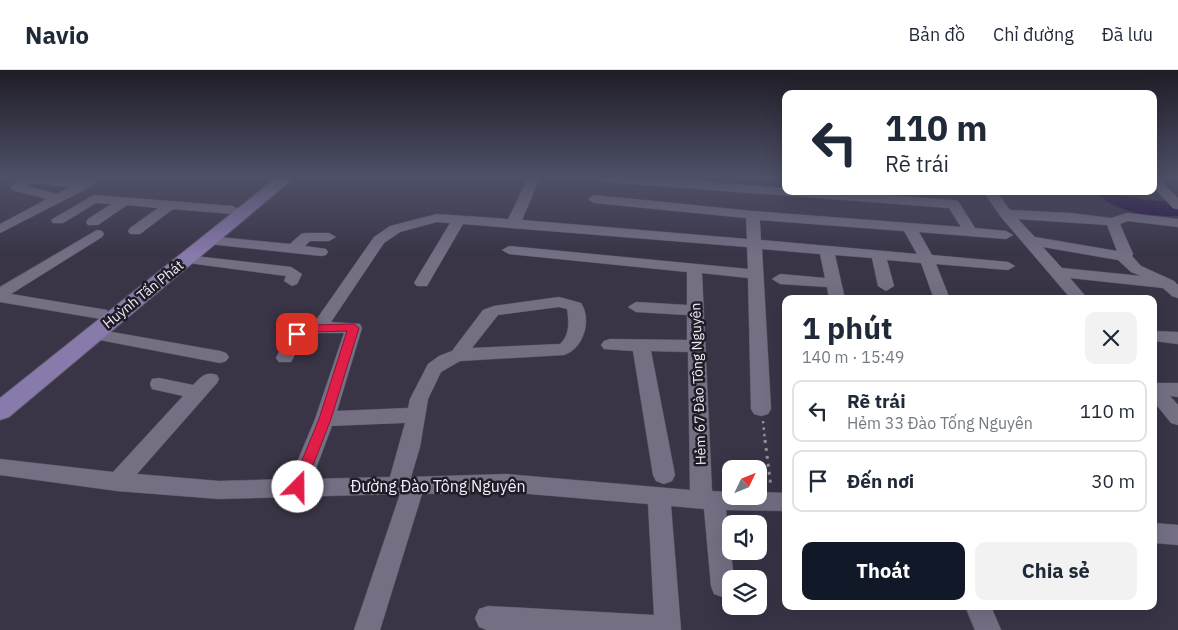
<!DOCTYPE html>
<html lang="vi">
<head>
<meta charset="utf-8">
<style>
	:root { --surface:#fff; --page:#f2f2f3; --text:#1f2937; --muted:#747a83; --line:#e0e1e3; --accent:#111827 }
	body { margin:0; font-family:"IBM Plex Sans",sans-serif; background:var(--page); color:var(--text); height:100vh; display:flex; flex-direction:column; font-size:19px; white-space:nowrap }
	* { box-sizing:border-box; margin:0 }
	p { font-size:16px; color:var(--muted) }
	.icon { flex:none; width:28px; height:28px; fill:none; stroke:currentColor; stroke-width:2; stroke-linecap:round; stroke-linejoin:round }
	.map { position:relative; flex:1; overflow:hidden }
	.side { position:absolute; left:782px; top:225px; width:375px; height:315px; display:flex; flex-direction:column; background:var(--surface); border-radius:10px; box-shadow:0 5px 20px #0002 }
	.side>* { flex:none }
	.hud { position:absolute; left:782px; top:20px; width:375px; height:105px; border-radius:10px; box-shadow:0 5px 20px #0002; background:#fff; color:var(--text); overflow:hidden }
	.needle { width:32px; rotate:47deg }
	.buttons { position:absolute; left:722px; top:390px; display:grid; gap:10px }
	.buttons a { display:grid; place-items:center; width:45px; height:45px; border-radius:10px; background:var(--surface); box-shadow:0 5px 20px #0002; font-size:25px }
	.pin { position:absolute; display:grid; place-items:center; width:42px; height:42px; color:#fff; margin:-21px; border-radius:10px; box-shadow:0 2px 8px #0006 }
	.me { position:absolute; width:55px; margin:-28px; rotate:22deg; stroke-linejoin:round; filter:drop-shadow(0 0 4px #0008) }
	.turn { display:flex; align-items:center; gap:18px; height:105px; padding:0 20px; font-size:22px }
	.turn .icon { width:65px; height:65px; stroke-width:2.5 }
	.turn b { display:block; font-size:35px; line-height:42px }
	.round { display:grid; place-items:center; flex:none; width:52px; height:52px; border-radius:10px; background:var(--page) }
	.headline { display:flex; align-items:center; justify-content:space-between; height:85px; padding:0 20px }
	h1 { font-size:30px; font-weight:700; line-height:38px }
	.cta { display:flex; gap:10px; margin-top:auto; padding:10px 20px }
	.cta a { flex:1; height:58px; border-radius:10px; background:var(--accent); color:#fff; font-size:20px; font-weight:700; line-height:58px; text-align:center }
	.cta a+a { background:var(--page); color:var(--text) }
	ul { padding:0; list-style:none }
	li { display:flex; align-items:center; gap:15px; height:62px; margin:0 10px 8px; padding:0 10px; border:2px solid var(--line); border-radius:10px }
	li div { flex:1 }
	li b { display:block; font-size:19px }
	li em { font-style:normal }
	header { display:flex; align-items:center; gap:30px; box-sizing:border-box; height:70px; padding:0 25px; background:var(--surface); border-bottom:1px solid var(--line) }
	header strong { font-size:24px }
	nav { display:flex; gap:28px; margin-inline-start:auto; font-size:18px }
	.map>svg:first-child { display:block }
	.water { fill:#210a40 }
	.lines { fill:none; stroke-linecap:round; stroke-linejoin:round }
	.minor-casing { stroke:#575261; stroke-width:1 }
	.major-casing { stroke:#575261; stroke-width:2 }
	.path-far1 { stroke:#928e9d; stroke-width:2.5; stroke-dasharray:2.5 4; stroke-linecap:butt }
	.path { stroke:#928e9d; stroke-width:3; stroke-dasharray:3 5; stroke-linecap:butt }
	.minor { fill:#756f84; fill-rule:evenodd }
	.major { fill:#897aac; fill-rule:evenodd }
	.route { fill:#e11d48; stroke:#92132f }
	.labels { text-anchor:middle; stroke-width:5; stroke-linejoin:round; paint-order:stroke }
	.street-label { font-size:14px; fill:#f0edf9; stroke:#201d26 }
	.near-street-label { font-size:16px; fill:#f0edf9; stroke:#201d26 }
</style>
</head>
<body>
<header>
<strong>Navio</strong>
<nav><a>Bản đồ</a><a>Chỉ đường</a><a>Đã lưu</a></nav>
</header>
<div class="map">
<svg width="1178" height="560" viewBox="0 0 1178 560">
	<rect width="100%" height="100%" fill="#393446"/>
	<path class="water" d="M1095 121 1144 130 1178 132V146C1150 147 1115 143 1095 121Z"/>
	<g class="lines">
		<g class="minor-casing">
			<path id="minor" d="M17 108 81 111 87 108H102L88 118 0 163V154L47 129 12 120 10 117 19 111ZM33 113 69 117 57 124 27 116Z
				M528 108H540L522 150 747 169 746 148 594 133 588 129 594 125 753 141 961 157 949 138 605 112 599 108H656L786 118V121H834L953 130 958 131 975 158 1006 161 1013 165 1006 169 919 162 932 185 1008 192 1015 196 1008 200 936 194 950 229H934L921 193 887 190 894 216 886 221 878 216 872 188 835 185 845 229H829L827 217 780 214 772 209 780 204 825 208 820 184 762 179 771 339 768 344 761 346 754 344 751 339 748 208 702 203 712 421 731 422V426H759V422L786 423V441L726 440 734 509H731V524L723 527 714 524 711 516 704 439 671 436 681 560H487L479 557 475 548 479 539 488 536 654 545 648 434 506 422 422 424 380 560H354L400 424 219 429 117 421 0 405V389L113 402 183 326 152 319 150 314 152 309 159 308 193 315C201 307 205 301 217 305L219 309 217 313 137 404 219 411 290 409 315 349 344 263H317L304 267 291 292H279L276 288C287 267 287 256 314 253L374 167 390 156 437 144 508 149ZM760 150 904 161 917 184 761 170ZM437 152 450 153 414 213 417 216H427L463 154 747 177 748 199 509 176 502 180 509 184 687 202V235L636 232 628 237 636 242 687 245V270L610 269 604 271 601 275 604 279 633 281 653 405 656 411 664 414 672 411 675 405 651 281 688 282 690 420 506 404 411 407 420 377 428 329 441 302 460 291 564 285C584 279 592 249 581 233L559 227 494 236 483 240 452 281 439 286 428 294 410 329 408 338 337 341 362 258 360 254 331 252 384 173 400 162ZM559 237 567 239C569 251 570 265 560 274L472 278 498 245ZM405 353 390 407 312 409 332 356Z
				M1154 108H1158L1178 128V139L1173 138 1154 118Z
				M983 121H996L1010 140 1071 143 1111 148 1127 143 1178 149V157L1128 151 1120 154 1133 184 1132 186 1141 196 1174 211 1178 215V228L1172 226 1163 218 1070 208 1088 229H1071L1001 147ZM1018 149 1107 155 1117 181 1035 167ZM1043 177 1118 190 1131 202 1141 206 1062 198Z
				M94 125 233 136 240 140 233 144 173 139 140 164H130L128 161 130 158 158 138 127 135 98 155H88L86 152 88 149 111 134 96 133 63 153H53L51 150Z
				M97 160 102 161 104 164 102 167 11 224 107 240 109 244 107 248 101 249 0 232V217Z
				M306 163H329L336 167 329 171H310L305 176 326 179 328 182 326 185 321 186 209 174 202 170 209 166 290 174 301 164Z
				M186 185 291 197 302 204 297 214 292 216 284 211 286 206 181 192 179 189 181 186Z
				M95 259 220 281 226 283 229 287 226 291 220 293 89 268 86 264 89 260Z
				M1154 261 1178 262V274L1154 271Z
				M1154 313H1178V327L1170 326 1178 335V355L1171 353 1154 332Z
				M1154 453 1178 455V475L1154 473Z
				M965 536H991L1001 560H975Z"/>
		</g>
		<g class="major-casing">
			<path id="major" d="M276 108H294L9 347 0 350V328Z"/>
		</g>
		<path class="path-far1" d="M763 351 765 371"/>
		<path class="path" d="M765 370 771 417"/>
		<use href="#minor" class="minor"/>
		<use href="#major" class="major"/>
	</g>
	<linearGradient id="sky" x2="0" y2="1"><stop stop-color="#1f1d26"/><stop offset="0.58" stop-color="#4e5068"/><stop offset="1" stop-color="#4e5068" stop-opacity="0"/></linearGradient>
	<rect width="1178" height="186" fill="url(#sky)"/>
	<path class="route" d="M354 254 359 258 331 349 303 421H293L291 417 319 349 347 261 314 262 297 267 292 264 313 255Z"/>
	<g class="labels">
		<g class="street-label">
			<text transform="translate(143 224) rotate(-39)" y="5">Huỳnh Tấn Phát</text>
			<text transform="translate(698 314) rotate(-92)" y="5">Hẻm 67 Đào Tông Nguyên</text>
		</g>
		<g class="near-street-label">
			<text x="438" y="422">Đường Đào Tông Nguyên</text>
		</g>
	</g>
</svg>
<div class="buttons">
<a><svg class="needle" viewBox="-14 -14 28 28"><path d="M0-13l5 13h-10z" fill="#e53935"/><path d="M0 13l5-13h-10z" fill="#747a83"/></svg></a>
<a><svg class="icon" aria-label="sound" viewBox="0 0 24 24"><path d="M4 9h4l5-4v14l-5-4H4zM17 9q2 3 0 6"/></svg></a>
<a><svg class="icon" aria-label="layers" viewBox="0 0 24 24"><path d="M12 4l9 5-9 5-9-5zM3 14l9 5 9-5"/></svg></a>
</div>
<div class="pin" style="left:297px;top:264px;background:#d93025"><svg class="icon" aria-label="arrive" viewBox="0 0 24 24"><path d="M6 21V4h12l-3 4 3 4H6"/></svg></div>
<svg class="me" style="left:298px;top:417px" viewBox="-20 -20 40 40"><circle r="19" fill="#fff"/><path d="M0-13L10 11 0 6-10 11z" fill="#e11d48"/></svg>
<div class="hud">
<div class="turn"><svg class="icon" aria-label="left" viewBox="0 0 24 24"><path d="M17 20v-9H6M10 6l-5 5 5 5"/></svg><div><b>110 m</b>Rẽ trái</div></div>
</div>
<section class="side">
<div class="headline"><div><h1>1 phút</h1><p>140 m · 15:49</p></div><a class="round"><svg class="icon" aria-label="close" viewBox="0 0 24 24"><path d="M6 6l12 12M18 6L6 18"/></svg></a></div>
<ul>
<li><svg class="icon" aria-label="left" viewBox="0 0 24 24"><path d="M17 20v-9H6M10 6l-5 5 5 5"/></svg><div><b>Rẽ trái</b><p>Hẻm 33 Đào Tống Nguyên</p></div><em>110 m</em></li>
<li><svg class="icon" aria-label="arrive" viewBox="0 0 24 24"><path d="M6 21V4h12l-3 4 3 4H6"/></svg><div><b>Đến nơi</b></div><em>30 m</em></li>
</ul>
<div class="cta"><a>Thoát</a><a>Chia sẻ</a></div>
</section>
</div>
</body>
</html>
